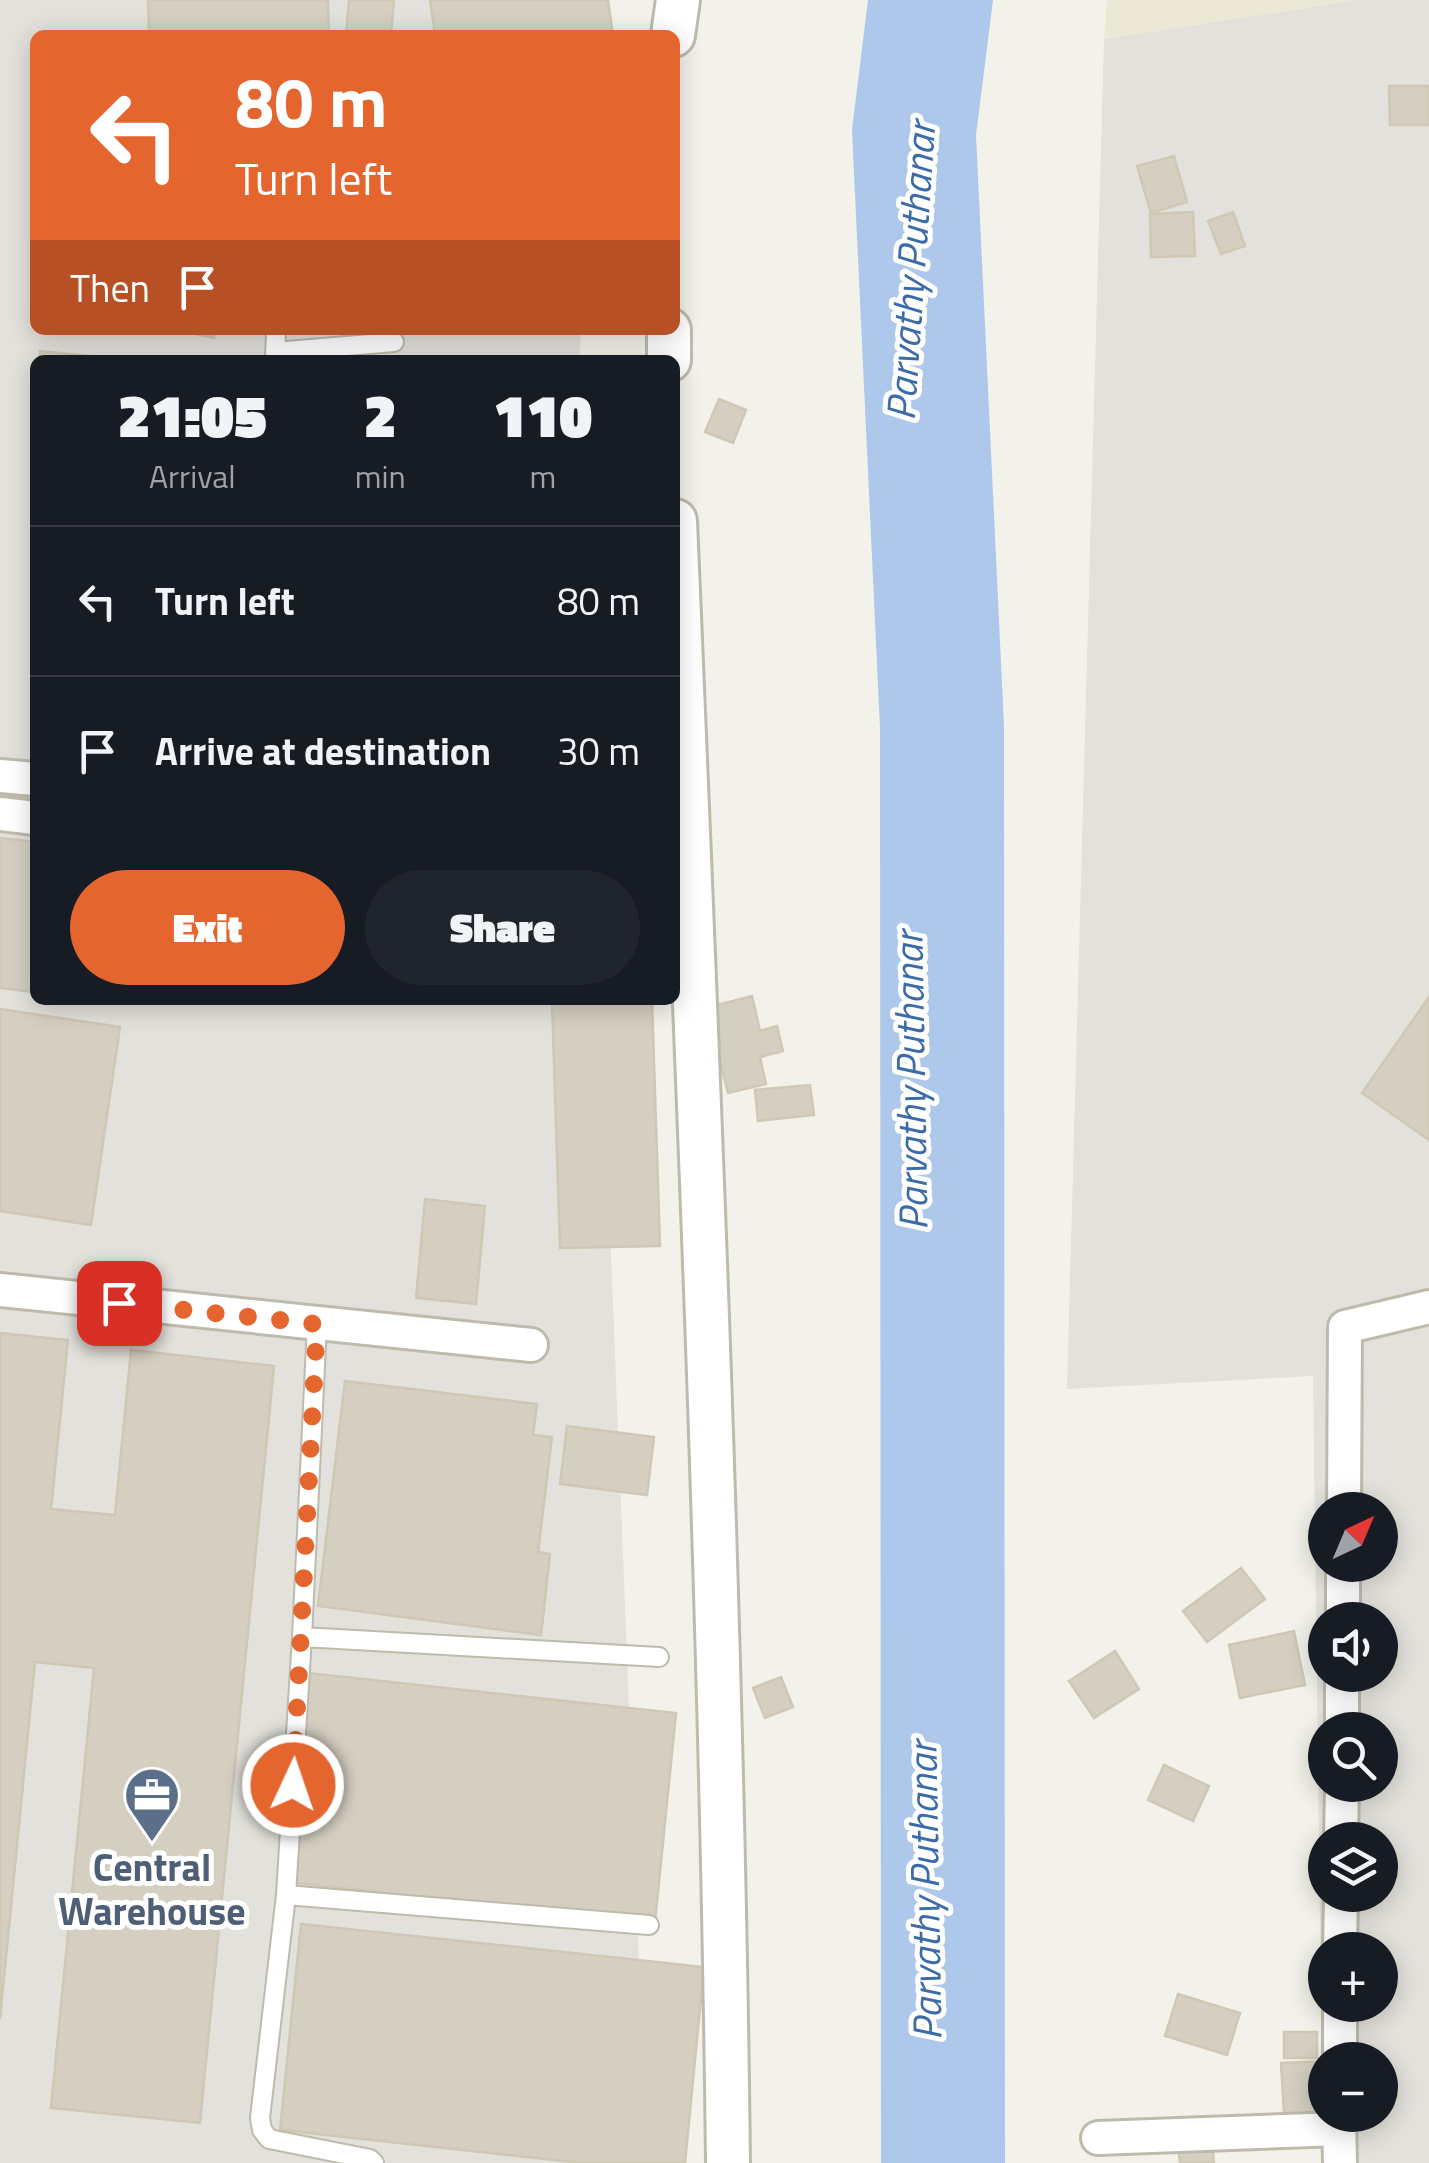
<!DOCTYPE html>
<html lang="en">
<head>
<meta charset="utf-8">
<style>
	:root { --surface:#171b24; --page:#20242c; --text:#f1f3f6; --muted:#9ea1a6; --line:#363941; --accent:#e5652f }
	body { margin:0; font-family:"Titillium Web",sans-serif; background:var(--page); color:var(--text); height:100vh; display:flex; flex-direction:column; font-size:38px; white-space:nowrap }
	* { box-sizing:border-box; margin:0 }
	p { font-size:32px; color:var(--muted) }
	.icon { flex:none; width:55px; height:55px; fill:none; stroke:currentColor; stroke-width:2; stroke-linecap:round; stroke-linejoin:round }
	.map { position:relative; flex:1; overflow:hidden }
	.details { position:absolute; left:30px; top:355px; width:650px; height:650px; display:flex; flex-direction:column; background:var(--surface); border-radius:15px; box-shadow:0 5px 25px #0003 }
	.details>* { flex:none }
	.banner { position:absolute; left:30px; top:30px; width:650px; height:305px; border-radius:15px; box-shadow:0 5px 25px #0003; background:#e5652f; color:#fff; overflow:hidden }
	.needle { width:65px; rotate:44deg }
	.buttons { position:absolute; left:1308px; top:1492px; display:grid; gap:20px }
	.buttons a { display:grid; place-items:center; width:90px; height:90px; border-radius:50%; background:var(--surface); box-shadow:0 5px 25px #0003; font-size:50px }
	.pin { position:absolute; display:grid; place-items:center; width:85px; height:85px; color:#fff; margin:-42px; border-radius:20px; box-shadow:0 5px 15px #0006 }
	.me { position:absolute; width:110px; margin:-55px; rotate:3deg; stroke-linejoin:round; filter:drop-shadow(0 0 8px #0008) }
	.turn { display:flex; align-items:center; gap:35px; height:210px; padding:0 40px; font-size:45px }
	.turn .icon { width:130px; height:130px; stroke-width:2.5 }
	.turn b { display:block; font-size:70px; line-height:85px }
	.then { display:flex; align-items:center; height:95px; padding:0 40px; background:#0003; gap:20px; font-size:38px }
	.eta { display:flex; justify-content:space-evenly; align-items:center; height:170px; text-align:center }
	.eta b { font-size:60px; font-weight:800; line-height:70px }
	.primary-button { display:flex; gap:20px; margin-top:auto; padding:20px 40px }
	.primary-button a { flex:1; height:115px; border-radius:60px; background:var(--accent); color:#fff; font-size:40px; font-weight:800; line-height:115px; text-align:center }
	.primary-button a+a { background:var(--page); color:var(--text) }
	ul { padding:0; list-style:none }
	li { display:flex; align-items:center; gap:30px; height:150px; padding:0 40px; border-top:2px solid var(--line) }
	li div { flex:1 }
	li b { display:block; font-size:38px }
	li em { font-style:normal }
	.map>svg:first-child { display:block }
	.industrial { fill:#e3e1db; fill-rule:evenodd }
	.education { fill:#ebe8d5 }
	.water { fill:#adc8ea }
	.building { fill:#d4cfc1; stroke:#cec8b4; stroke-width:2.5 }
	.lines { fill:none; stroke-linecap:round; stroke-linejoin:round }
	.service-casing { stroke:#bebbad; stroke-width:22 }
	.minor-casing { stroke:#bebbad; stroke-width:38 }
	.tertiary-casing { stroke:#bebbad; stroke-width:48 }
	.service { stroke:#fff; stroke-width:18 }
	.minor { stroke:#fff; stroke-width:32 }
	.tertiary { stroke:#fff; stroke-width:42 }
	.route { stroke:#e5652f; stroke-width:18; stroke-dasharray:0 32.4 }
	.labels { text-anchor:middle; stroke-width:10; stroke-linejoin:round; paint-order:stroke }
	.service-label { font-size:38px; font-weight:bold; fill:#4e5e75; stroke:#fff }
	.water-label { font-size:40px; font-style:italic; fill:#3c6ba9; stroke:#fff }
</style>
</head>
<body>
<div class="map">
<svg width="1429" height="2163" viewBox="0 0 1429 2163">
	<rect width="100%" height="100%" fill="#f3f2ea"/>
	<path class="industrial" d="M0 0H605L602 35H35V330H581L579 360H35V1000H601L647 2163H0Z
		M1357 0H1429V2163H1323L1313 1376 1067 1389 1104 39ZM1325 1510H1380V1565H1325ZM1325 1620H1380V1675H1325ZM1325 1730H1380V1785H1325ZM1325 1840H1380V1895H1325ZM1325 1950H1380V2005H1325ZM1325 2060H1380V2115H1325Z"/>
	<path class="education" d="M1107 0H1357L1104 39Z"/>
	<path class="water" d="M868 0H993L976 135 1004 726 1005 2163H881L880 728 852 130Z"/>
	<path class="building" d="M148 0H328L329 35H149Z
		M349 0H394L391 35H346Z
		M430 0H608L613 35H435Z
		M1389 86H1429V125H1390Z
		M1174 156 1187 202 1151 213 1137 166Z
		M1193 212 1195 256 1151 257 1150 214Z
		M1233 212 1245 246 1221 254 1208 221Z
		M178 330H216L214 338Z
		M40 351 128 360H39Z
		M719 399 746 410 733 443 705 432Z
		M0 838 35 842V992L0 988Z
		M752 996 760 1031 777 1026 783 1051 760 1057 766 1084 728 1093 706 1008Z
		M1429 997V1140L1362 1093Z
		M552 1000H652L660 1246 560 1248Z
		M0 1009 120 1027 91 1225 0 1211Z
		M810 1085 814 1115 758 1121 755 1090Z
		M425 1199 485 1206 476 1304 416 1298Z
		M0 1333 68 1340 51 1509 115 1515 131 1350 274 1366 200 2123 51 2108 94 1668 35 1662 0 2019Z
		M345 1381 537 1404 533 1435 552 1437 538 1552 550 1554 541 1635 318 1606Z
		M567 1426 654 1437 647 1495 560 1484Z
		M1241 1568 1265 1599 1207 1642 1183 1611Z
		M1294 1631 1305 1685 1240 1698 1229 1645Z
		M1115 1651 1139 1689 1094 1718 1069 1681Z
		M308 1673 676 1713 655 1922 287 1882Z
		M781 1677 793 1707 765 1718 753 1688Z
		M1164 1765 1209 1786 1193 1821 1148 1800Z
		M301 1924 704 1967 685 2163H581L280 2130Z
		M1178 1994 1240 2013 1227 2055 1165 2036Z
		M1284 2032H1317V2058H1284Z
		M1324 2061 1325 2115 1285 2130 1281 2063Z
		M1213 2151 1214 2163H1180L1179 2153Z"/>
	<g class="lines">
		<g class="service-casing">
			<path id="service" d="M275 352 394 342
				M275 360 276 330
				M317 1324 302 1637 286 1895 260 2118 262 2130 269 2139 370 2159 374 2163
				M302 1637 659 1657
				M286 1895 649 1925"/>
		</g>
		<g class="minor-casing">
			<path id="minor" d="M0 776 35 779
				M0 814 35 818
				M0 1290 531 1345
				M1344 1510 1345 1327 1429 1307
				M1343 1620V1565
				M1342 1730V1675
				M1341 1840 1342 1785
				M1340 1950 1341 1895
				M1340 2060V2005
				M1339 2115 1340 2163
				M1098 2138 1339 2129"/>
		</g>
		<g class="tertiary-casing">
			<path id="tertiary" d="M673 35 678 0
				M669 330V360
				M675 521C698 1068 722 1616 728 2163"/>
		</g>
		<use href="#service" class="service"/>
		<use href="#minor" class="minor"/>
		<use href="#tertiary" class="tertiary"/>
	</g>
	<g class="lines">
		<path class="route" d="M119 1303 317 1324 293 1785"/>
	</g>
	<defs>
		<g id="office-pin" transform="scale(2.875)"><path d="M0 17L-7.5 6A9.5 9.5 0 1 1 7.5 6Z" fill="#5c6f8a" stroke="#fff"/><path d="M-6-3h4V-5.5h4V-3h4V5H-6ZM-1-4.5V-3h2v-1.5ZM-6 0V1H6V0Z" fill="#fff"/></g>
	</defs>
	<g fill-rule="evenodd">
		<use href="#office-pin" x="152" y="1795"/>
	</g>
	<g class="labels">
		<g class="service-label">
			<text x="152" y="1881">Central<tspan x="152" dy="44">Warehouse</tspan></text>
		</g>
		<g class="water-label">
			<text transform="translate(911 271) rotate(-86)" y="14">Parvathy Puthanar</text>
			<text transform="translate(911 1081) rotate(-91)" y="14">Parvathy Puthanar</text>
			<text transform="translate(925 1891) rotate(-91)" y="14">Parvathy Puthanar</text>
		</g>
	</g>
</svg>
<div class="buttons">
<a><svg class="needle" viewBox="-14 -14 28 28"><path d="M0-13l5 13h-10z" fill="#e53935"/><path d="M0 13l5-13h-10z" fill="#9ea1a6"/></svg></a>
<a><svg class="icon" aria-label="sound" viewBox="0 0 24 24"><path d="M4 9h4l5-4v14l-5-4H4zM17 9q2 3 0 6"/></svg></a>
<a><svg class="icon" aria-label="search" viewBox="0 0 24 24"><circle cx="10" cy="10" r="6"/><path d="M15 15l6 6"/></svg></a>
<a><svg class="icon" aria-label="layers" viewBox="0 0 24 24"><path d="M12 4l9 5-9 5-9-5zM3 14l9 5 9-5"/></svg></a>
<a>+</a>
<a>−</a>
</div>
<div class="pin" style="left:119px;top:1303px;background:#d93025"><svg class="icon" aria-label="arrive" viewBox="0 0 24 24"><path d="M6 21V4h12l-3 4 3 4H6"/></svg></div>
<svg class="me" style="left:293px;top:1785px" viewBox="-20 -20 40 40"><circle r="17" fill="#e5652f" stroke="#fff" stroke-width="3"/><path d="M0-11L8 9 0 5-8 9z" fill="#fff"/></svg>
<div class="banner">
<div class="turn"><svg class="icon" aria-label="left" viewBox="0 0 24 24"><path d="M17 20v-9H6M10 6l-5 5 5 5"/></svg><div><b>80 m</b>Turn left</div></div>
<div class="then">Then<svg class="icon" aria-label="arrive" viewBox="0 0 24 24"><path d="M6 21V4h12l-3 4 3 4H6"/></svg></div>
</div>
<section class="details">
<div class="eta">
<div><b>21:05</b><p>Arrival</p></div>
<div><b>2</b><p>min</p></div>
<div><b>110</b><p>m</p></div>
</div>
<ul>
<li><svg class="icon" aria-label="left" viewBox="0 0 24 24"><path d="M17 20v-9H6M10 6l-5 5 5 5"/></svg><div><b>Turn left</b></div><em>80 m</em></li>
<li><svg class="icon" aria-label="arrive" viewBox="0 0 24 24"><path d="M6 21V4h12l-3 4 3 4H6"/></svg><div><b>Arrive at destination</b></div><em>30 m</em></li>
</ul>
<div class="primary-button"><a>Exit</a><a>Share</a></div>
</section>
</div>
</body>
</html>
